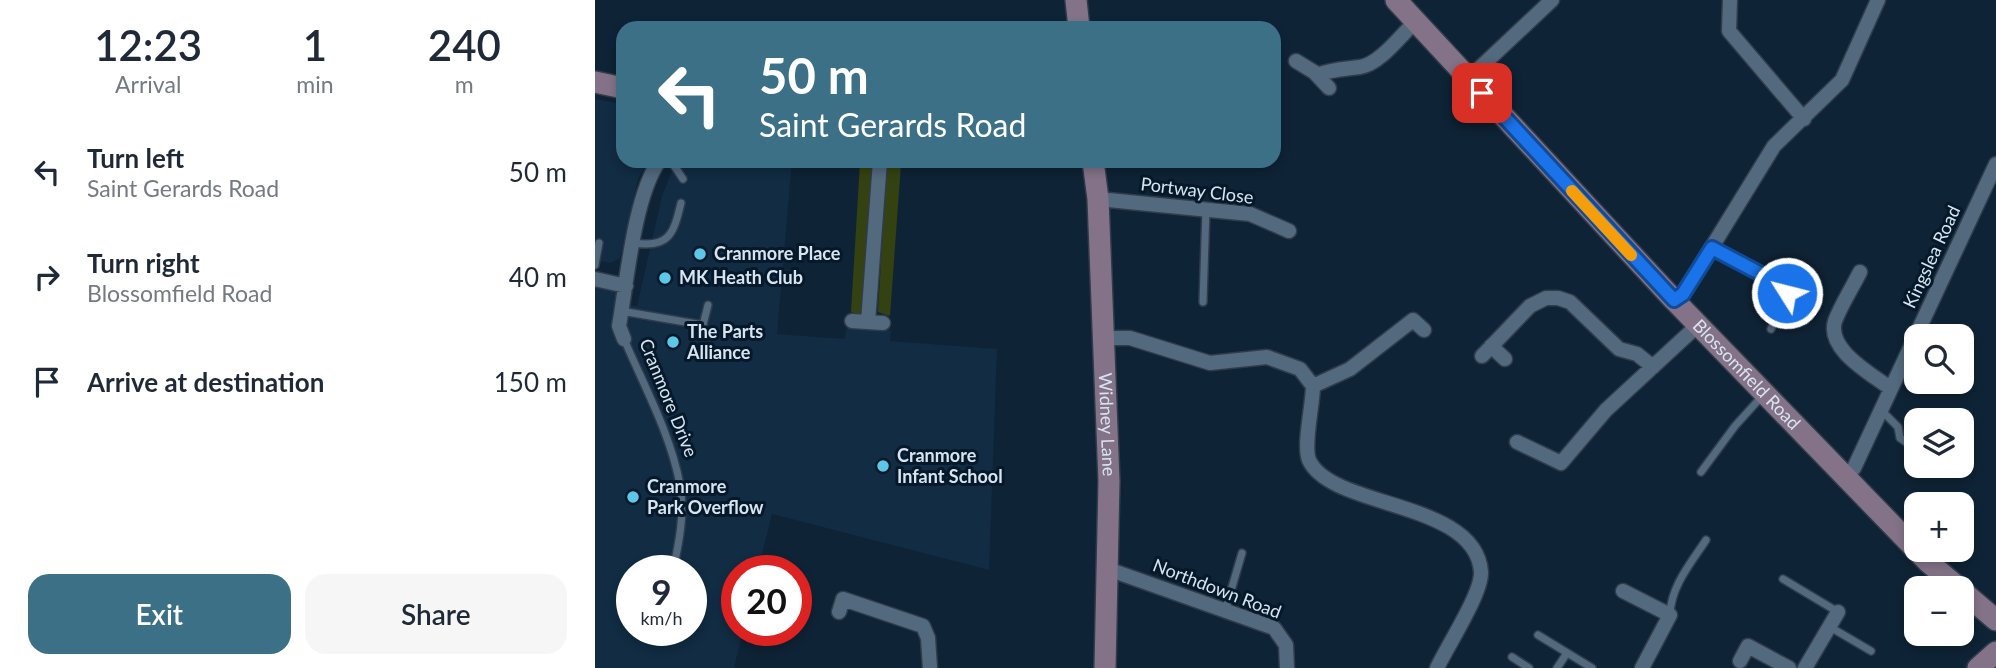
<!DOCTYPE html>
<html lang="en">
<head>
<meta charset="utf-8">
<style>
	:root { --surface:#fff; --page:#f6f6f7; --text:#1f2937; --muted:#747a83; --accent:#3b7087 }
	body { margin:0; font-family:Lato,sans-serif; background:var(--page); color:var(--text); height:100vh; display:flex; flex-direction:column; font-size:26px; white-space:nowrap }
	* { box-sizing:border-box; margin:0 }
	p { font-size:23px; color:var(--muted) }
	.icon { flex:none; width:38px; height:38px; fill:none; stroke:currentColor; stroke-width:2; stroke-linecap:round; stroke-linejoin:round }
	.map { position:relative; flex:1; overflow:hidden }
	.details { display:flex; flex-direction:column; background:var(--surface); width:595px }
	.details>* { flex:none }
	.hud { position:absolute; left:21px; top:21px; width:665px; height:147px; border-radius:21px; box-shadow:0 4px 10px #0003; background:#3b7087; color:#fff; overflow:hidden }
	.buttons { position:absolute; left:1309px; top:324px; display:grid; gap:14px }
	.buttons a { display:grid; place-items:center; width:70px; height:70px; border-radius:14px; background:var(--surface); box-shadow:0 4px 10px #0003; font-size:35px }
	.speed { position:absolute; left:21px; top:555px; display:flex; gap:14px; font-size:35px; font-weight:700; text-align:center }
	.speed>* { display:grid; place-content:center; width:91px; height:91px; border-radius:50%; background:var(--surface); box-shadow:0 4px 10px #0003; line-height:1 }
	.speed small { font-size:18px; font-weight:400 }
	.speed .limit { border:10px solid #d22; background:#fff; color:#111 }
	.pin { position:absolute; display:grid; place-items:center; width:60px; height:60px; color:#fff; margin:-30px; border-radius:14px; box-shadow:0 4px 10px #0006 }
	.me { position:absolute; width:77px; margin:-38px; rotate:306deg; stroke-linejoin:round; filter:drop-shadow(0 0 5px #0008) }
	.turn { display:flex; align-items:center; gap:24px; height:147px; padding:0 28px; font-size:32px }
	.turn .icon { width:91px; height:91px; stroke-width:2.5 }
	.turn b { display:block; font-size:49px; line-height:60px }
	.eta { display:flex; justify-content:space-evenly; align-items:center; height:119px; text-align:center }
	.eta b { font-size:42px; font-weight:600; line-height:49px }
	.cta { display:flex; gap:14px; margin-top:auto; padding:14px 28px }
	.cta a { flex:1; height:80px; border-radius:21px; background:var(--accent); color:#fff; font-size:28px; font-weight:600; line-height:80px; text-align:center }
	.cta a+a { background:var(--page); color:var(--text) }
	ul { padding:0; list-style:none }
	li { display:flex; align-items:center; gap:21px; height:105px; padding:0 28px }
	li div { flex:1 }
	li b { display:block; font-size:26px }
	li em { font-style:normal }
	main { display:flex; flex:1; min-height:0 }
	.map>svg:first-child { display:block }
	.built { fill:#112c43; fill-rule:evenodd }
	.green { fill:#344212 }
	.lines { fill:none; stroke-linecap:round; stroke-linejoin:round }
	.lane-casing { stroke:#303c4b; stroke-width:10 }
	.street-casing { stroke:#303c4b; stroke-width:17 }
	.secondary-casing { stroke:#303c4b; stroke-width:24 }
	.lane { stroke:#52697e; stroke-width:7 }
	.street { stroke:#52697e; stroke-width:14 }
	.secondary { stroke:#847388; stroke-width:21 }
	.route-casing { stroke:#114b97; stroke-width:18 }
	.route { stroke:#1a73e8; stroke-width:12 }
	.slow { stroke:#f59e0b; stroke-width:12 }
	.poi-dot { fill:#5dc7e8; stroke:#05192a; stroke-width:2.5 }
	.labels { text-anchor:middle; stroke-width:6; stroke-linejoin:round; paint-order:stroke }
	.street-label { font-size:18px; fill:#d8e5f1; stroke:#05192a }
	.poi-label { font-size:18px; font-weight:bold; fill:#d8e5f1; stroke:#05192a; text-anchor:start }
</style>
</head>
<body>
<main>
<section class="details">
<div class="eta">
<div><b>12:23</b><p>Arrival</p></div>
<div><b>1</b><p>min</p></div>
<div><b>240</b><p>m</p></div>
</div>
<ul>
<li><svg class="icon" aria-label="left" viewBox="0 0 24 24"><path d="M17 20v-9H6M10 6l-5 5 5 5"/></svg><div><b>Turn left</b><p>Saint Gerards Road</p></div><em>50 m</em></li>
<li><svg class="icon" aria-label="right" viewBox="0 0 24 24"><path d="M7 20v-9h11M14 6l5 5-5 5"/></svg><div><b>Turn right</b><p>Blossomfield Road</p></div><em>40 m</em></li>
<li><svg class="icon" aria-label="arrive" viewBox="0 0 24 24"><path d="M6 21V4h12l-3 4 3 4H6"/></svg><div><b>Arrive at destination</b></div><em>150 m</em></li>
</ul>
<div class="cta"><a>Exit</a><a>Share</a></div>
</section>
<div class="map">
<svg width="1401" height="668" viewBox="0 0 1401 668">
	<rect width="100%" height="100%" fill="#0e2335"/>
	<path class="built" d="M0 99 28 104V161H53L43 179 25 258 15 263 0 260Z
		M81 161H197L182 334 250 339 251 328 296 330 295 341 402 349 394 570 177 514 163 570H142V630H148L139 668H0V285L27 290 25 304 42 306 67 196ZM37 570H96V630H37Z"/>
	<path class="green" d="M265 162 279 163 269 316 256 312Z
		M292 162 306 164 295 316 283 312Z"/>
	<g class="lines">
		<g class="lane-casing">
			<path id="lane" d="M76 161 88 179
				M39 243C75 249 79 232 86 203
				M1117 248 1191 289 1192 293 1176 329
				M0 265 4 243
				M608 302 611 209
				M26 311 108 325 113 305
				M29 339C49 386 76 435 85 485 90 514 84 543 78 570
				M1287 411 1303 427 1305 438 1321 449
				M1106 472 1140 426 1169 394
				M1188 579 1243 612
				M630 611 647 553
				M1075 614C1076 586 1096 563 1111 540
				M1235 627 1276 651
				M943 635 997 668
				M917 657 934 668
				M962 668 972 653"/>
		</g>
		<g class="street-casing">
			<path id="street" d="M1135 0 1134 31 1209 119
				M701 61 719 72 734 88
				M722 75C737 69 750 69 765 67 785 64 806 35 821 21
				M874 78 957 0
				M503 199 655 214 694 231
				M1265 272C1257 288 1246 305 1240 321 1231 350 1277 374 1296 389
				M0 279 31 286
				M1079 300 1088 294 1179 146 1247 80 1283 0
				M257 321 288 323
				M273 322 285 161
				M506 338H535L615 363 672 357 705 369 718 386C718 404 708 445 714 460 736 509 881 500 886 572 887 593 853 645 842 668
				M29 339 24 326C32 281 39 197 64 161
				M896 346 910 359
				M887 356 935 306 951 298H963L975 302 1024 349 1042 354 1058 367
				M718 386 755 369 818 320 829 330
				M922 442 966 463 1011 410 1103 325
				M1251 478 1259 468 1401 164
				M510 568 679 628 691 645 692 668
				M1028 591 1075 615 1047 668
				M244 612 248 599 328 626 333 638 335 668
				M1145 661 1153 646 1194 668
				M1210 668 1243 612"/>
		</g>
		<g class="secondary-casing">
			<g id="secondary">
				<path d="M481 0 484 28"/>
				<path id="s1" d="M801 0 1079 300 1333 562 1364 588"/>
				<path d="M0 82 28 88"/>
				<path id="s2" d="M498 161 503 199 514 481 510 668"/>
				<path d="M1367 591 1401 620"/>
				<path d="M1383 668 1401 652"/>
			</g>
		</g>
		<use href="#lane" class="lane"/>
		<use href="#street" class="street"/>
		<use href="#secondary" class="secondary"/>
	</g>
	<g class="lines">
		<g class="route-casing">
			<path id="route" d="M887 93 1079 300 1088 294 1117 248 1185 284 1192 293"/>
		</g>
		<use href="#route" class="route"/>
		<path class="slow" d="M977 191 1036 255"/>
	</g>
	<g class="poi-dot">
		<circle cx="105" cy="254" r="7"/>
		<circle cx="70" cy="278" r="7"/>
		<circle cx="78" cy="342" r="7"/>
		<circle cx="288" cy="466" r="7"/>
		<circle cx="38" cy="497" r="7"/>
	</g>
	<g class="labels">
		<g class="street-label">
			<text transform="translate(602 191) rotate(7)" y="6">Portway Close</text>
			<text transform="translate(1337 257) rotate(-65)" y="6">Kingslea Road</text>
			<text dy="6" stroke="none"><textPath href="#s1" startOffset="513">Blossomfield Road</textPath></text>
			<text transform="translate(73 398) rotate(68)" y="6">Cranmore Drive</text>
			<text dy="6" stroke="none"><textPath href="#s2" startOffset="264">Widney Lane</textPath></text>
			<text transform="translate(622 589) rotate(21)" y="6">Northdown Road</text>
		</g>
		<g class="poi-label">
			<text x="119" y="260">Cranmore Place</text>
			<text x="84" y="284">MK Heath Club</text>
			<text x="92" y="338">The Parts<tspan x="92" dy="21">Alliance</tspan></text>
			<text x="302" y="462">Cranmore<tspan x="302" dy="21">Infant School</tspan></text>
			<text x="52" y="493">Cranmore<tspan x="52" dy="21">Park Overflow</tspan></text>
		</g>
	</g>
</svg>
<div class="buttons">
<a><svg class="icon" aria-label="search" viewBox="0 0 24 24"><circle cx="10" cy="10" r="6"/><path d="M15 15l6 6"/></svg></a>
<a><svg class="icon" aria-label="layers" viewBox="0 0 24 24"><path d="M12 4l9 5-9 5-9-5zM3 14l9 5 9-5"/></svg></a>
<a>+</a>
<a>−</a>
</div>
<div class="speed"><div>9<small>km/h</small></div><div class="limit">20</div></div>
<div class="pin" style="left:887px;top:93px;background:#d93025"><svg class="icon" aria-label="arrive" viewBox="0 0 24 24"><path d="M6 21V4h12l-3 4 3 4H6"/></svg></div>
<svg class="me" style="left:1192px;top:293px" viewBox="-20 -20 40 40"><circle r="17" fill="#1a73e8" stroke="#fff" stroke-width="3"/><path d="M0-11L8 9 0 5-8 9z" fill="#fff"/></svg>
<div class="hud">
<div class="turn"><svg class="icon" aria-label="left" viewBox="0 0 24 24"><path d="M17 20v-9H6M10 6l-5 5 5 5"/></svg><div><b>50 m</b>Saint Gerards Road</div></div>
</div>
</div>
</main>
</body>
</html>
